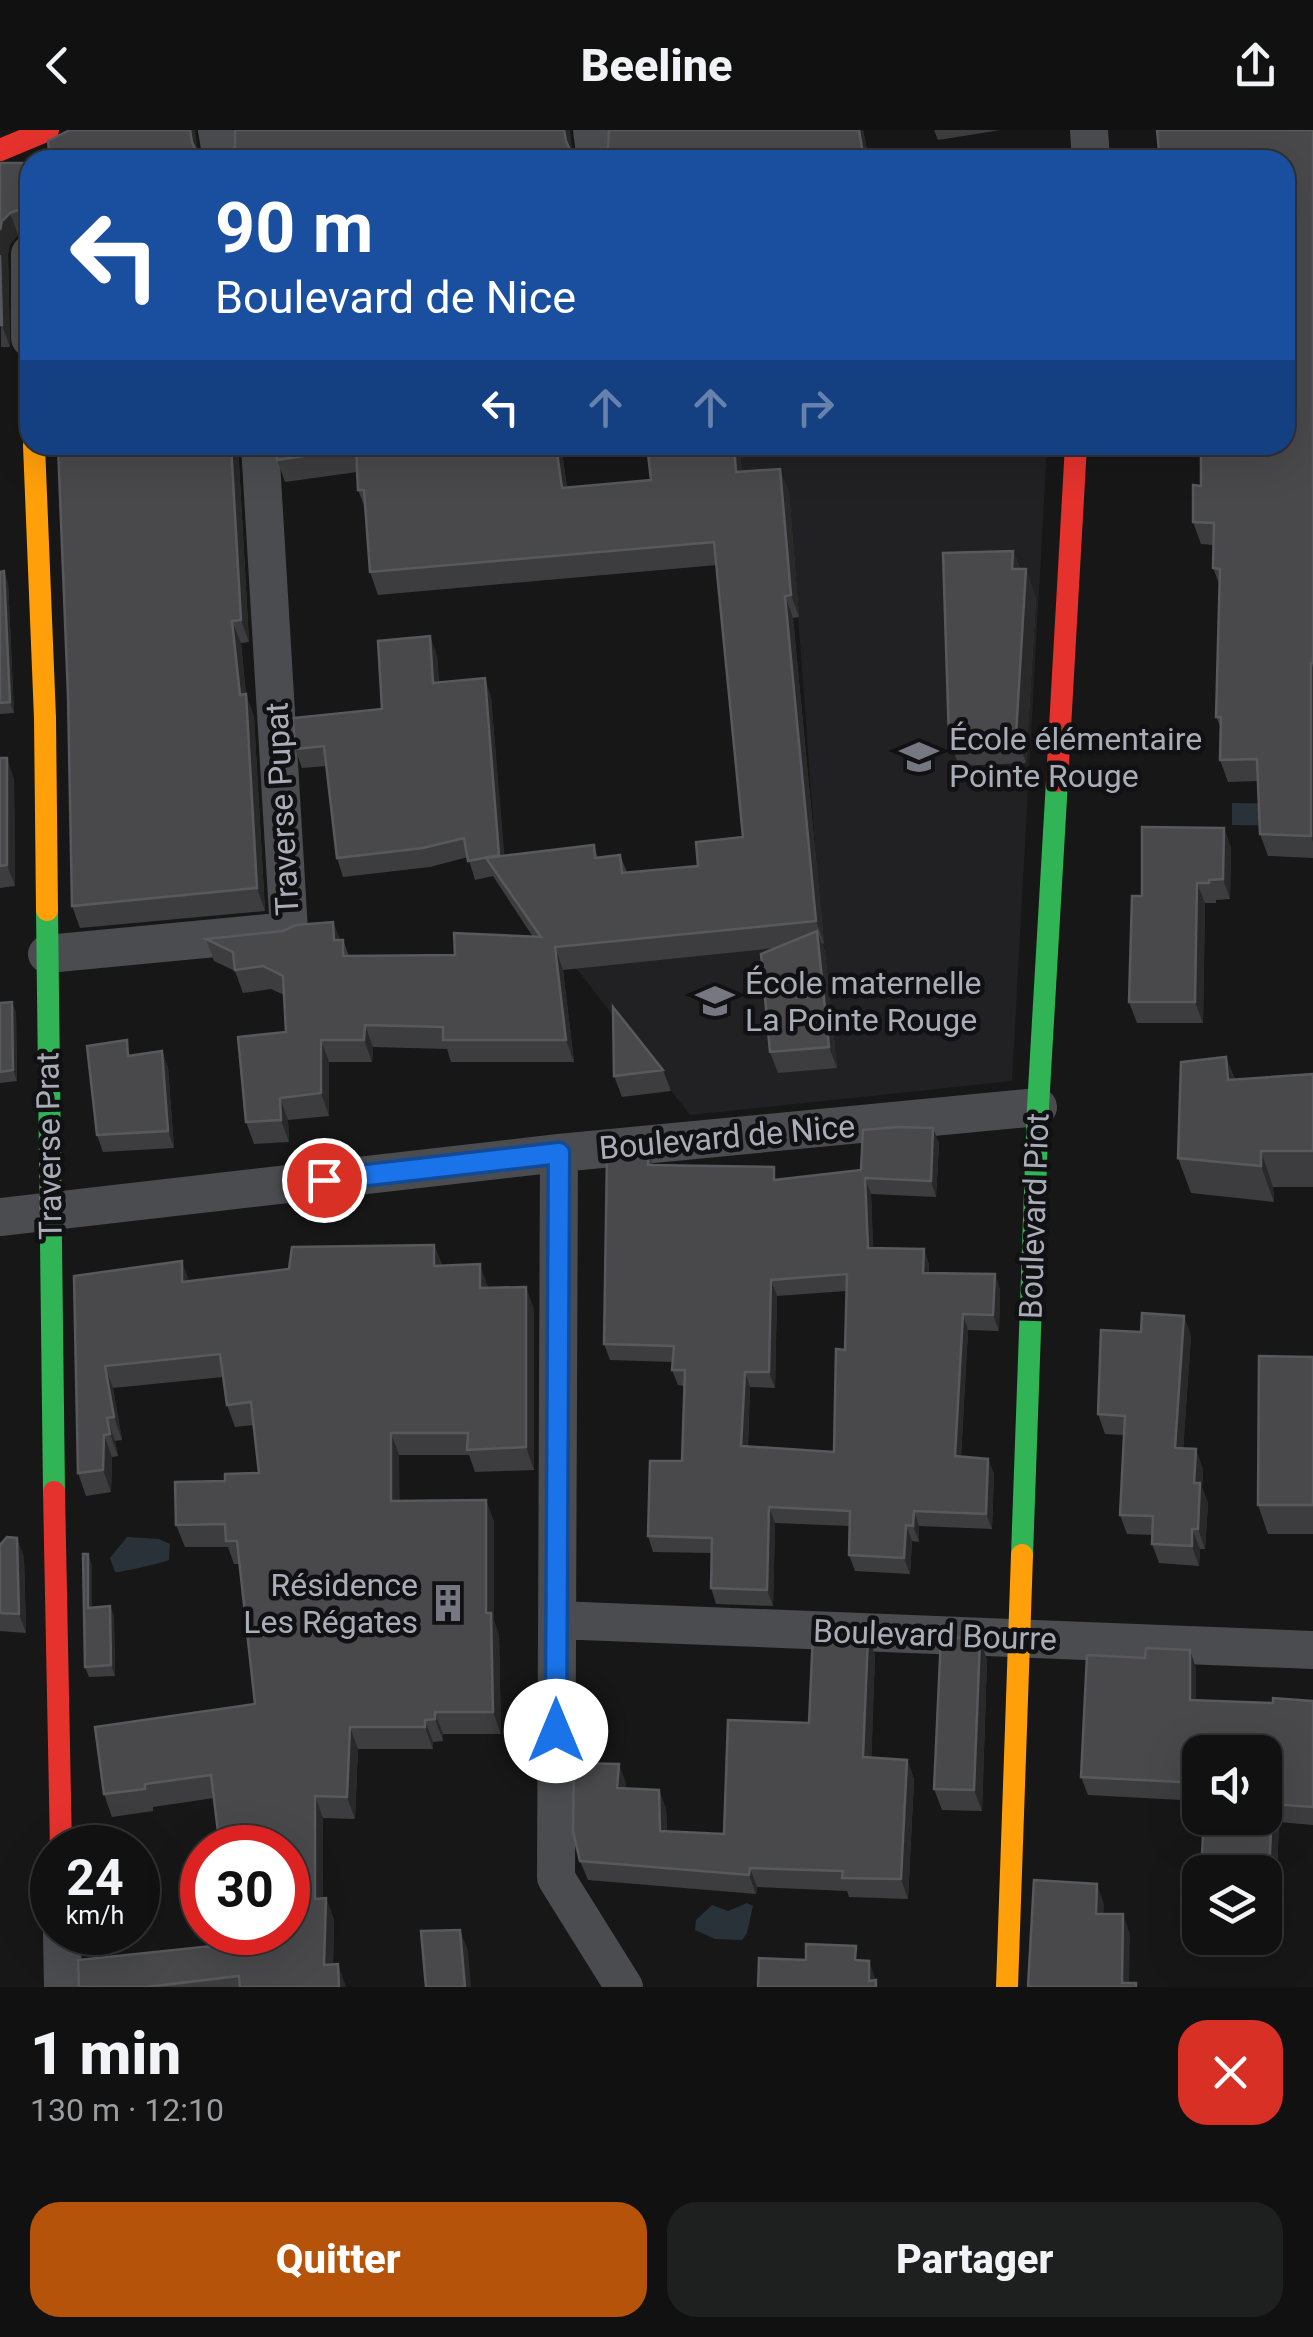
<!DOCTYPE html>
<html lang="fr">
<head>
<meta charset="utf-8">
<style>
	:root { --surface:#111; --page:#1e1f1f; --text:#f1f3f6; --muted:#9c9d9f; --line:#303131; --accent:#b45309 }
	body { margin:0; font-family:Roboto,sans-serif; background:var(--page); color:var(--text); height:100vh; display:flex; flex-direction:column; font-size:38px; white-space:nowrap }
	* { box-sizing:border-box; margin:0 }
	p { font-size:32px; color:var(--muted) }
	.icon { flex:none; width:55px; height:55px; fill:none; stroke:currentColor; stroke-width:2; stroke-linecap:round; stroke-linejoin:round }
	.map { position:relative; height:1857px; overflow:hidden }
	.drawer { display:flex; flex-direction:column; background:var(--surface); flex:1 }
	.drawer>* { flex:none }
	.guide { position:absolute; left:20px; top:20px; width:1275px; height:305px; border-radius:30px; box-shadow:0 10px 40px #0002,0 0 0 2px var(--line); background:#1a4fa0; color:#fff; overflow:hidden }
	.buttons { position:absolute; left:1182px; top:1605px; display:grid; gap:20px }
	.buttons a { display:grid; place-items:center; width:100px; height:100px; border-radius:20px; background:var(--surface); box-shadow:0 10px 40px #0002,0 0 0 2px var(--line); font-size:50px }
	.speed { position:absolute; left:30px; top:1695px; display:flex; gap:20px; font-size:50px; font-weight:700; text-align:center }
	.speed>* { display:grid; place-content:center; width:130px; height:130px; border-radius:50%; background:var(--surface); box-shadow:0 10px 40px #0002,0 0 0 2px var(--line); line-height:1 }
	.speed small { font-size:25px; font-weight:400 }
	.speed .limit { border:15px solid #d22; background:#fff; color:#111 }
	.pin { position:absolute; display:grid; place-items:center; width:85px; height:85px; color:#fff; margin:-42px; border:5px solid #fff; border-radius:50%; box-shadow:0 2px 10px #0007 }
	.me { position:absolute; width:110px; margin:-55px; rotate:0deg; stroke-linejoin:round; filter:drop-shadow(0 0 8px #0008) }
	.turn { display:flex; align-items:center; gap:35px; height:210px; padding:0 30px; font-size:45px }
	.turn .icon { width:130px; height:130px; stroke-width:2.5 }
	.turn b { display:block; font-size:70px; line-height:85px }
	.lanes { display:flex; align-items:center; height:95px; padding:0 30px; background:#0003; justify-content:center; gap:50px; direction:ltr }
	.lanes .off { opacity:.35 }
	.round { display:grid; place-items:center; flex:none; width:105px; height:105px; border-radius:30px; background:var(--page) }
	.overview { display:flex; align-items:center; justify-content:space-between; height:170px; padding:0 30px }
	h1 { font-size:60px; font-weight:800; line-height:75px }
	.cta { display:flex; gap:20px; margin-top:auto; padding:20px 30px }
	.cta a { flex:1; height:115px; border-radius:30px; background:var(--accent); color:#fff; font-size:40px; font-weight:800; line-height:115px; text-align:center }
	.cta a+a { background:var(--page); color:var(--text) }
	header { display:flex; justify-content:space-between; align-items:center; height:130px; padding:0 30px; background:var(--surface); font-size:45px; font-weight:800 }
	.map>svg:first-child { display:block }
	.built { fill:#212123 }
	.water { fill:#2a3239 }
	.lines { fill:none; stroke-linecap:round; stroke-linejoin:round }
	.street { stroke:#4b4c50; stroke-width:38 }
	.fast { stroke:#30b455; stroke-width:22 }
	.slow { stroke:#ff9f0a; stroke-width:22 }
	.jam { stroke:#e5322d; stroke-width:22 }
	.wall { fill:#3d3d3f; fill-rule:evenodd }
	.shaded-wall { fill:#29292a }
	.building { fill:#49494c; stroke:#58595d; stroke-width:2.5; fill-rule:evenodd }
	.route-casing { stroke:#114b97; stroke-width:25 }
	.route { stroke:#1a73e8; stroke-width:18 }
	.labels { text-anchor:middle; stroke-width:9; stroke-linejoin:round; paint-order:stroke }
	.poi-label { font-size:32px; fill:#a8adb8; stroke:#111113; text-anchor:start }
	.street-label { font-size:32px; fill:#a8adb8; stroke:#111113 }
</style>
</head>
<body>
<header><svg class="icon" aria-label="back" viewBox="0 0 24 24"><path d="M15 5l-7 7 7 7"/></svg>Beeline<svg class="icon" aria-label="share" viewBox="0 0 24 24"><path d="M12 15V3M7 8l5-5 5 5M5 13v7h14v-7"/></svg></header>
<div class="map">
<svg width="1313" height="1857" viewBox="0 0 1313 1857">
	<rect width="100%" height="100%" fill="#171717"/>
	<path class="built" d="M653 315H1047L1012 951 690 985 528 776 817 743 789 362Z"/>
	<path class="water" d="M1232 673 1286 674V696L1232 695Z
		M127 1407 159 1409 170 1414 169 1430C162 1433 120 1443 115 1442L110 1428Z
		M747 1773 753 1776 747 1803 742 1810 715 1809 695 1800 696 1790 712 1775 728 1781Z"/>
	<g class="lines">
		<path class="street" d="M217 0 222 30
			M592 0 596 30
			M1089 0 1091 30
			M30 124V208
			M47 824 289 801 260 315
			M559 1023 556 1748 624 1857
			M0 1087 559 1023 1038 977
			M557 1490 1313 1520
			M62 1802 63 1857"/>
		<path class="fast" d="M47 780 54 1362
			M1022 1425 1038 977 1057 651"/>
		<path class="slow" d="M34 315 45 588 47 780
			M1007 1857 1022 1425"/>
		<path class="jam" d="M0 20 48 0
			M1057 651 1076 315
			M54 1362 61 1718"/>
	</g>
	<path class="wall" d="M609 0H863L869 30H217L570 3 572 23 580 29 592 30 601 26 608 17Z
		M934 0H1001L938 10Z
		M1313 0V728L1268 726 1260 704 1258 651 1228 652 1220 630 1221 598 1216 587 1220 456 1213 438V415L1201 414 1193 392 1201 356 1285 315 1159 21Z
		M0 33H30V102L18 105 10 114 8 124 10 217H1Z
		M65 315H238L249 512 241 513 246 564 254 587 265 781 80 798 72 776Z
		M276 315H561L567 357 651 350 647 315H739L742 342 789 361 799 487 793 488 824 813 822 814 825 822 837 938 778 943 770 922 775 818 563 840 574 932H451L447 919 373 917 372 932H329V986L288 990 289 1012 254 1014 246 992 286 902 284 865 271 859 243 863 235 841 214 831 206 809 283 801 333 792 340 810H343L349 826 455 825 533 807 493 746 475 750 468 727 430 737 343 747 337 728 326 636 302 638 295 619 382 579 437 525 439 552 491 567 504 726 594 715 598 728 620 725 627 742 698 736 743 707 717 435 378 465 370 442 366 380 358 360 357 342 285 352 277 330Z
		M1013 421 1020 439H1026L1036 468 1026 633 959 636 949 608Z
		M0 442 8 452 14 583 0 584Z
		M0 628 14 649 15 756 0 758Z
		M1224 698 1231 718 1230 769 1216 770V773H1205L1203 893H1137L1129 872 1142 766Z
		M0 873 16 882 17 951 0 953Z
		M162 921 168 938 174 1018 103 1022 97 1005Z
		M1226 927 1235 950 1313 944V1057H1273L1274 1072 1191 1063 1178 1028Z
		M663 940 671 961 622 967 614 946Z
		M933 998 939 1014 936 1067 871 1064 873 1118 924 1119 929 1135V1143L995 1144 1000 1160 999 1201 968 1200 961 1327 988 1329 994 1344 992 1399 919 1396V1412L912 1411 910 1444 855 1441 849 1425 850 1396 775 1393 773 1476 716 1474 711 1458 712 1423 653 1422 648 1406 682 1331 685 1256 678 1255 672 1240 673 1232 610 1230 604 1214 648 1021 653 1035 778 1049 861 1040ZM846 1161 845 1220 834 1322 748 1317 750 1257 775 1258 777 1166Z
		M434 1115 442 1135 534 1179V1340L475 1342 469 1325H399V1371L486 1370 494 1392V1491L499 1505 501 1604H443V1611L433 1612V1619H358L355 1689 323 1688V1768H326L334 1790 333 1835 346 1857H79L231 1814 214 1668 153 1677V1681L112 1687 104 1664 255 1574 240 1434H234L228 1417H185L176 1395 225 1351 259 1343 254 1295 235 1297 227 1275 223 1247 113 1258 122 1310 115 1311 118 1326 112 1327 111 1362 86 1366 78 1343 74 1146 189 1151 289 1139Z
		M1184 1186 1191 1206 1183 1318 1203 1339 1202 1357 1208 1373 1205 1419H1200L1199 1436 1159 1433 1152 1414V1405L1127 1404 1120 1385 1124 1305 1105 1304 1098 1284 1141 1202Z
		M1313 1227V1404H1268L1258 1375Z
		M0 1415 24 1427 26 1503 0 1501Z
		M92 1435V1477L110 1476 114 1486 115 1546 89 1547 85 1537Z
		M868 1506 875 1525 871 1628 907 1630 914 1649 908 1769 849 1767 847 1761 757 1757 756 1764 588 1750 580 1731 626 1653V1658L659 1660 666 1679 667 1701 724 1704 809 1593Z
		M980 1509 987 1530 982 1681 942 1680 934 1659Z
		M1196 1538V1570L1273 1573 1313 1571V1695L1279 1692 1275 1790H1265V1688L1200 1622V1671L1088 1665 1081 1647Z"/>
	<path class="shaded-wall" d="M190 0H195L199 30 192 12Z
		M564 0H570L573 30 566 11Z
		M859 0H863L869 30H864Z
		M10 83 18 105 10 114 8 124 10 217 2 195 0 100 2 91Z
		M231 315H238L249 512 241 490Z
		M556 315H561L570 380 562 358Z
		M734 315H739L744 365 736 342Z
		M780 339 789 361 799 487 791 465Z
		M1013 421 1023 449 1012 439Z
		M1026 439 1036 468 1026 633 1016 605Z
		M4 441 8 452 14 583 10 572Z
		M785 466 793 488 824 813 816 791Z
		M232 491 241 513 246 566V564L254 587 265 781 257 758Z
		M430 506 437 525 440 572 433 553Z
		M1311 533 1313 538V712L1311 706Z
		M485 548 491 567 506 744 499 725Z
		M7 628 14 649 15 756 7 735Z
		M1224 698 1231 718 1230 769 1223 749Z
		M1197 753 1205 773 1203 893 1195 872Z
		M333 792 341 814 334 810Z
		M817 801 825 822 837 938 829 917Z
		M555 817 563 840 574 932 566 910Z
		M12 872 16 882 17 951 13 940Z
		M365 895 373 917 372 932 364 910Z
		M321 910 329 932V986L321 963Z
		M162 921 168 938 174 1018 168 1001Z
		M1226 927 1239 963 1228 950Z
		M280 968 288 990 289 1012 281 990Z
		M933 998 939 1014 936 1067 931 1051Z
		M1261 1021 1273 1057 1274 1072 1261 1036Z
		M865 1048 871 1064 874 1134 868 1118Z
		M434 1115 442 1137 434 1136Z
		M924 1119 929 1135V1159L923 1143Z
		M182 1131 190 1153 182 1152Z
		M480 1134 488 1157 489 1180 480 1158Z
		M995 1144 1000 1160 999 1201 993 1185Z
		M771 1150 777 1166 775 1258 769 1242Z
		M526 1157 534 1179V1340L526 1317Z
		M963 1184 968 1200 960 1342 955 1326Z
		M1184 1186 1191 1206 1182 1338 1175 1318Z
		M105 1236 113 1258 122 1310 114 1287Z
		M745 1242 750 1257 747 1332 741 1316Z
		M107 1288 115 1311 118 1326 110 1304Z
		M391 1303 399 1325 400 1393 391 1371Z
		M104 1305 112 1327 111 1362 103 1340Z
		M1196 1319 1203 1339 1202 1357 1208 1373 1205 1419 1198 1399 1194 1353Z
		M988 1329 994 1344 992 1399 986 1384Z
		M486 1370 494 1392V1491L499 1505 501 1604 493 1582 486 1483Z
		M769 1377 775 1393 773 1476 767 1460Z
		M914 1381 919 1396V1412L913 1396Z
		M906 1395 912 1411 910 1444 904 1428Z
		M1192 1399 1200 1419 1199 1436 1192 1416Z
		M17 1408 24 1427 26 1503 19 1484Z
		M88 1424 92 1435V1488L88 1478Z
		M110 1476 114 1486 115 1546 111 1535Z
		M868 1506 875 1525 871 1647 863 1627Z
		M980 1509 987 1530 982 1681 974 1660Z
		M1190 1520 1196 1538V1588L1190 1570Z
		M435 1582 443 1604V1611L435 1589Z
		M425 1590 433 1612V1619L425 1597Z
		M350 1597 358 1619 355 1689 347 1667Z
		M907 1630 914 1649 908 1769 901 1749Z
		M619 1634 626 1653 625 1677 617 1658Z
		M659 1660 666 1679 668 1720 660 1701Z
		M315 1666 323 1688V1791L315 1769Z
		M1272 1674 1279 1692 1275 1790 1268 1772Z
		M750 1738 757 1757 756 1764 749 1745Z
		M1097 1754 1104 1774 1103 1804 1096 1784Z
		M326 1768 334 1790 332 1857 324 1835Z
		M1123 1784 1130 1804 1129 1857 1122 1853Z
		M460 1800 468 1820 471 1857H465Z
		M869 1831 875 1848V1857L869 1851Z
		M338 1834 346 1857H339Z"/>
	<path class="building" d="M70 0H190L192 12 197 23 207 29 216 30H50L48 11Z
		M235 0H564L566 11 571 22 580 29 592 30 601 26 608 17 609 0H859L864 30H798L797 25 768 30H217L227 26 235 17Z
		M1157 0H1313V533H1311V706L1260 704 1257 629 1220 630 1221 587H1216L1220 439 1213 438 1214 393 1193 392V355L1201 356V315H1285V30H1146V22L1159 21Z
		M1026 27 1027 30H960Z
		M0 33H30V81L21 79 10 83 2 91 0 100Z
		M0 125 2 195H0Z
		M65 315H231L241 490 232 491 240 565 246 564 257 758 72 776 68 565 58 317Z
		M276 315H556L562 358 651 350 647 315H734L736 342 780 339 791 465 785 466 816 791 555 817 566 910H443V897L365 895 364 910H321V963L280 968 281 990 246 992 238 907 286 902 283 846 263 836 235 840 233 822 206 809 283 801 296 795 333 792 334 810H343V826L455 825 454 803 541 807 486 728 594 715 595 728 620 725 622 743 698 736 696 712 743 707 714 412 370 442 364 360H358L356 318 277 330Z
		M1013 421 1012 439H1026L1016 605 949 608 943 423Z
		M4 441 10 572 0 573V442Z
		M430 506 433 553 485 548 499 725 468 731 464 708 423 718 337 728 324 616 295 619 293 588 382 579 378 511Z
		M0 628H7V735L0 736Z
		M1142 697 1224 698 1223 749 1209 750V753H1197L1195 872H1129L1132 766H1142Z
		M817 801 829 917 770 922 761 824Z
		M12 872 13 940 0 942V873Z
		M613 877 663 940 614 946Z
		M127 910 128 926 162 921 168 1001 97 1005 87 916Z
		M1226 927 1228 950 1313 944V1021H1261V1036L1178 1028 1181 932Z
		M898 997 933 998 931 1051 865 1048 868 1118 924 1119 923 1143 995 1144 993 1185 963 1184 955 1326 988 1329 986 1384 914 1381 913 1396 906 1395 904 1428 849 1425 850 1381 769 1377 767 1460 711 1458 712 1408 648 1406 650 1331H682L685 1240H672L674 1216 604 1214 607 1025 648 1021V1035L774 1037V1050L861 1040 863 1000ZM847 1144 845 1220 836 1219 834 1322 741 1316 745 1242H769L771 1150Z
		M434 1115V1136L480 1134V1158L526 1157V1317L467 1320 468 1303H391V1371L486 1370V1483H491L493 1582H435V1589L425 1590V1597H350L347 1667 315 1666V1769L326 1768 324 1835 338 1834 339 1857H240L239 1846 147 1857H79L78 1830 231 1814 230 1802H288V1718H220L211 1645 145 1654V1659L104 1664 95 1597 255 1574 237 1411H226L225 1394 176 1395 175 1352 225 1351V1344L259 1343 251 1272 227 1275 220 1224 105 1236 114 1287 107 1288 110 1304 104 1305 103 1340 78 1343 74 1146 182 1131V1152L289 1139 292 1117Z
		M1142 1183 1184 1186 1175 1318 1196 1319 1194 1353H1200L1198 1399H1192V1416L1152 1414 1153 1386 1120 1385 1125 1286 1098 1284 1101 1200 1141 1202Z
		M1259 1226 1313 1227V1375H1258Z
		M7 1407 17 1408 19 1484 0 1483V1415Z
		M83 1424H88V1478L110 1476 111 1535 85 1537Z
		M813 1503 868 1506 863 1627 907 1630 901 1749 842 1748 843 1741 750 1738 749 1745 580 1731 573 1701 574 1633 619 1634 617 1658 659 1660 660 1701 724 1704 728 1590 809 1593Z
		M941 1507 980 1509 974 1660 934 1659Z
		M1146 1518 1190 1520V1570L1273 1573V1568L1313 1571V1677L1272 1674 1268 1772H1265V1742H1201L1204 1688H1265V1622H1200V1653L1081 1647 1087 1525 1145 1528Z
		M1034 1750 1097 1754 1096 1784H1123L1122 1853H1136V1857H1028Z
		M460 1800 465 1857H426L421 1801Z
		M806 1814 856 1816 855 1830 869 1831V1851L876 1850V1857H758L759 1828 806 1830Z"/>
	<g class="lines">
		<g class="route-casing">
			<path id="route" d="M324 1050 559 1023 556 1601"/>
		</g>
		<use href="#route" class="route"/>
	</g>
	<defs>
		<g id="school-bare" transform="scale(3)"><path d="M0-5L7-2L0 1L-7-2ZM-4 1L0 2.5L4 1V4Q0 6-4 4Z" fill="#757880" stroke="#111113" stroke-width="2.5" paint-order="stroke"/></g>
		<g id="building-bare" transform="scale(3)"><path d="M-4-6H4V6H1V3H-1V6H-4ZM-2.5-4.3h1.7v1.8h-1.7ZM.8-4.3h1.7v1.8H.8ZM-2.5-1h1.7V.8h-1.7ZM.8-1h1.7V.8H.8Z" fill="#757880" stroke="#111113" stroke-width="2.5" paint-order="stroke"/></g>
	</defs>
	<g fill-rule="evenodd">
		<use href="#school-bare" x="919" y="627"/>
		<use href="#school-bare" x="715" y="871"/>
		<use href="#building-bare" x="448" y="1473"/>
	</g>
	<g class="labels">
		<g class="poi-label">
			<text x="949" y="620">École élémentaire<tspan x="949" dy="37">Pointe Rouge</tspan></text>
			<text x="745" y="864">École maternelle<tspan x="745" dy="37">La Pointe Rouge</tspan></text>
			<text x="418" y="1466" text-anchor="end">Résidence<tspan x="418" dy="37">Les Régates</tspan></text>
		</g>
		<g class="street-label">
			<text transform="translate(282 679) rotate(-93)" y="11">Traverse Pupat</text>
			<text transform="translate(727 1007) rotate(-5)" y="11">Boulevard de Nice</text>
			<text transform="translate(49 1016) rotate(-91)" y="11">Traverse Prat</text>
			<text transform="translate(1034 1086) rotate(-88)" y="11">Boulevard Piot</text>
			<text transform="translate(935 1505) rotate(2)" y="11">Boulevard Bourre</text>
		</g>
	</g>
</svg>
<div class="buttons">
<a><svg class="icon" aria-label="sound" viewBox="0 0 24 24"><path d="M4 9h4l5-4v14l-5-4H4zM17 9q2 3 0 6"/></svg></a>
<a><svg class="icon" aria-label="layers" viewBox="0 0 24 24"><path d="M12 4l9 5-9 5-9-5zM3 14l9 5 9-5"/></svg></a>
</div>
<div class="speed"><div>24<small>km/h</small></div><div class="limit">30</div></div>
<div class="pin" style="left:324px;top:1050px;background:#d93025"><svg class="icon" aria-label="arrive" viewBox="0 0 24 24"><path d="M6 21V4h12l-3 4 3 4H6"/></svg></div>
<svg class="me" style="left:556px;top:1601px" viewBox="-20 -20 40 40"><circle r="19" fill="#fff"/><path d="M0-13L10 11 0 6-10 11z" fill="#1a73e8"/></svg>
<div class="guide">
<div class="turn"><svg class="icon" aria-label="left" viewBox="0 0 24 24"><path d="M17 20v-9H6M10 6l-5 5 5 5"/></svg><div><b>90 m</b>Boulevard de Nice</div></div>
<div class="lanes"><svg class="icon" aria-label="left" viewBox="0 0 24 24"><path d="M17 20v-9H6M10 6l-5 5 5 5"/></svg><svg class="icon off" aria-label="ahead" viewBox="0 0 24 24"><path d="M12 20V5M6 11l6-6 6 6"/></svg><svg class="icon off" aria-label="ahead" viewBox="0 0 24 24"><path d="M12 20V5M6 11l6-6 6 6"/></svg><svg class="icon off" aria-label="right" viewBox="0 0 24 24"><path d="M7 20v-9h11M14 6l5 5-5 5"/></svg></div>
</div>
</div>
<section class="drawer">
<div class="overview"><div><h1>1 min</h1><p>130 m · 12:10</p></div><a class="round" style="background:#d93025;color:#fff"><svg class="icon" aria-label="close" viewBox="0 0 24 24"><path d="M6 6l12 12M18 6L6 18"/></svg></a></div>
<div class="cta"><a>Quitter</a><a>Partager</a></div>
</section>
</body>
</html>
